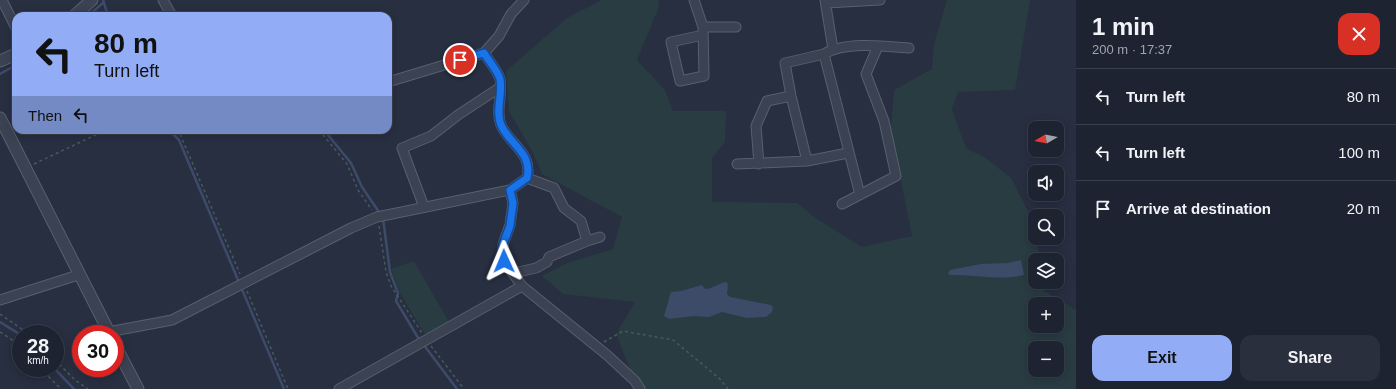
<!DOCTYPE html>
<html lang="en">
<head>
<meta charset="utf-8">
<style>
	:root { --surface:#1d2331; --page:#2a2f3d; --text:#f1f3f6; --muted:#a0a4ab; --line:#3b404d; --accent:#92adf6 }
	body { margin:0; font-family:Arial,sans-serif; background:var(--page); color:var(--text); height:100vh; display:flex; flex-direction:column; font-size:15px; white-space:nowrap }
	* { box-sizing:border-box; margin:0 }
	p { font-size:13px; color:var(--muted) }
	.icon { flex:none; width:22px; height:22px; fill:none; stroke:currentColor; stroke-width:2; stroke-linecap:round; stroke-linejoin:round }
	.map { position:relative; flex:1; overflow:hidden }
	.panel { display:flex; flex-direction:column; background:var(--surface); width:320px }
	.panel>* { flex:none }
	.guide { position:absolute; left:12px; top:12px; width:380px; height:122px; border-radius:12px; box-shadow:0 2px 10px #0003,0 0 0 1px var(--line); background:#92adf6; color:#111; overflow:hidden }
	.needle { width:26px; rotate:260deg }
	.tools { position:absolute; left:1028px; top:121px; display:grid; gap:8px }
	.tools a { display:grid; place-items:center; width:36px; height:36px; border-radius:8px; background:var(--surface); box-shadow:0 2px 10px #0003,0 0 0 1px var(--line); font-size:20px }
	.speed { position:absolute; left:12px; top:325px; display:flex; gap:8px; font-size:20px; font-weight:700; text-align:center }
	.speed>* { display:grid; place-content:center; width:52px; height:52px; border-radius:50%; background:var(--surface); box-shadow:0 2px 10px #0003,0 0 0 1px var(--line); line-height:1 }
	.speed small { font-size:10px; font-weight:400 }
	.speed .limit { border:6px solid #d22; background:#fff; color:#111 }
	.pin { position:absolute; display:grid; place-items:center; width:34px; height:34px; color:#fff; margin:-17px; border:2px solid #fff; border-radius:50%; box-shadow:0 1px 4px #0007 }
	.me { position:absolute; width:44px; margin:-22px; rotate:359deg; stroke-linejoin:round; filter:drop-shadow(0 0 3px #0008) }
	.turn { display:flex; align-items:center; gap:14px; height:84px; padding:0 16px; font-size:18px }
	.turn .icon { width:52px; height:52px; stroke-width:2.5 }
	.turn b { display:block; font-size:28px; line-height:34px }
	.then { display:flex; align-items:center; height:38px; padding:0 16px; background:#0003; gap:8px; font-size:15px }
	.round { display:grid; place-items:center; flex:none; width:42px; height:42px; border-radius:12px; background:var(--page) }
	.headline { display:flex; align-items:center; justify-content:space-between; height:68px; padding:0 16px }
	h1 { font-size:24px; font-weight:800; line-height:30px }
	.action { display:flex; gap:8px; margin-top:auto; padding:8px 16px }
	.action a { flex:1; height:46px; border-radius:12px; background:var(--accent); color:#111; font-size:16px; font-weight:800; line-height:46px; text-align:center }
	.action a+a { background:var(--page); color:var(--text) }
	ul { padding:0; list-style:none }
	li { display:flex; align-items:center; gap:12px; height:56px; padding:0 16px; border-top:1px solid var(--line) }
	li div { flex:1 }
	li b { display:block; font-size:15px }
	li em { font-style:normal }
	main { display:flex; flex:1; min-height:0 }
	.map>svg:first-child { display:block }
	.green { fill:#293c42; fill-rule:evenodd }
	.water { fill:#3d4b69 }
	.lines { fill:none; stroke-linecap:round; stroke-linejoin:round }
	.stream { stroke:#3d4b69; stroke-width:2.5 }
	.minor-casing { stroke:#595f6e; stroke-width:11 }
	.tertiary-casing { stroke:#595f6e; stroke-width:13 }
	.path { stroke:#47595f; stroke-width:1.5; stroke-dasharray:3 3; stroke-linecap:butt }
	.minor { stroke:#3b4251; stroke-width:9 }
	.tertiary { stroke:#3b4251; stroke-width:11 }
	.route-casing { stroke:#114b97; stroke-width:10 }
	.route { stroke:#1a73e8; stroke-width:7 }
</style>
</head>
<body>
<main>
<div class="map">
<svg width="1076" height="389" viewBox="0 0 1076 389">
	<rect width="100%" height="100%" fill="#272f41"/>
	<path class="green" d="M602 0H659L658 9 637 60 665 90 673 111H726L725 142 712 158V202L797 203 814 217 862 247 912 236 891 130 894 90 932 69 934 44 947 0H1030L1015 90 958 92 952 109 966 148 987 159 1011 178 1028 211 1038 244V260H1035V282H1038V287L1076 310V389H640L635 381 616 334 635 302 563 294 542 276 567 263 613 249 622 217 542 174 532 151 509 111 506 71 567 18ZM1035 304H1057V326H1035ZM1035 348H1057V370H1035Z
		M414 261 449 322 427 334 424 333 400 293 391 269Z"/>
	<path class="water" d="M1021 260 1024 275C998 281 976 274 950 275L948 273 950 270 981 264 1008 263Z
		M726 282 728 284 727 294 730 297 771 305 773 308 772 312 766 317 747 318 722 312 709 317 694 316 669 319 664 316 671 292 681 291 702 285 705 289C713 289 718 283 726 282Z"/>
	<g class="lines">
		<path class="stream" d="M103 0 108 16
			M88 16 104 2
			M0 74 16 65
			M169 130 179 140 284 389
			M324 130 351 163 362 187 383 218 390 272 398 293 396 301 417 336 457 389
			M0 322 21 335
			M54 368 74 389"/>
		<g class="minor-casing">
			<path id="minor" d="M2 0 16 28
				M163 0 172 16
				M694 0 703 27 704 76 680 81 671 42 703 35
				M825 0 833 49
				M826 3 880 0
				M703 27H736
				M388 82 484 53 499 36 511 14 524 0
				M807 161 791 96 785 63 824 54
				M737 164 807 161 848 153
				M759 164 756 126 767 101 791 96
				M527 178 554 188 564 208 581 221 587 241
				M510 190 513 203 510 225 503 244 504 261 522 286 607 355 635 381 640 389
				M860 195 824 54C845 41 885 46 909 48
				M842 204 896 176 884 121 866 74 878 46
				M424 207 402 148 431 136 458 115 499 88
				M514 273 536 268 547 262 549 257 587 241 600 237
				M0 300 78 275
				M108 332 172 320 351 228 377 217 510 190 527 178C533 153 510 145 501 125 495 111 503 94 500 79 498 71 488 60 484 53
				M339 389 522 286"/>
		</g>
		<g class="tertiary-casing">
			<path id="tertiary" d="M74 16 92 0
				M0 61 16 54
				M0 118 110 334
				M115 345 138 389"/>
		</g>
		<path class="path" d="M176 130 180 134 240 274
			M319 130 347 164 358 190 372 210
			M34 164 106 130
			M379 226 386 272 391 286 422 333
			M247 291 288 389
			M0 314 29 334
			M0 332 11 339 21 349
			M604 342 623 331 673 340 719 378 728 389
			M431 346 464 389
			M55 360 75 380 88 389
			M40 368 61 389"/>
		<use href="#minor" class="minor"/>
		<use href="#tertiary" class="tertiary"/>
	</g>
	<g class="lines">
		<g class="route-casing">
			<path id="route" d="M460 60 484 53C488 60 498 71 500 79 503 94 495 111 501 125 510 145 533 153 527 178L510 190 513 203 510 226 503 244 504 261"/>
		</g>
		<use href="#route" class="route"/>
	</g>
</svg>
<div class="tools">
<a><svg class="needle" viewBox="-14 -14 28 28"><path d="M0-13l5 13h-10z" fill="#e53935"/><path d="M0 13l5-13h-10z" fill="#a0a4ab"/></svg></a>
<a><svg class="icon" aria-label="sound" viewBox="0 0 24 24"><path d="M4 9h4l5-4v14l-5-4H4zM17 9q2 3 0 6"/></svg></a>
<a><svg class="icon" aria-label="search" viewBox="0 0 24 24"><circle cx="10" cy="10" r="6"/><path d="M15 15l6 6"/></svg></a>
<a><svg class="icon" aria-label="layers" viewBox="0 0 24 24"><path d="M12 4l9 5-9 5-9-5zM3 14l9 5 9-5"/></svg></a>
<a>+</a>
<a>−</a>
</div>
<div class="speed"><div>28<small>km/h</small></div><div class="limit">30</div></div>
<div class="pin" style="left:460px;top:60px;background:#d93025"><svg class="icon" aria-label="arrive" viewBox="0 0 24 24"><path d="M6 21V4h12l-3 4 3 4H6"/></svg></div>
<svg class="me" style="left:504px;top:261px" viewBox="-20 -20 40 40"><path d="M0-17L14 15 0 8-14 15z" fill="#1a73e8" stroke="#fff" stroke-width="4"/></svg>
<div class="guide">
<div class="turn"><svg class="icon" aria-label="left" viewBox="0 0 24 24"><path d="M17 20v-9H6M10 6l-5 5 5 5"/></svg><div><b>80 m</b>Turn left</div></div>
<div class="then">Then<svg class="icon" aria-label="left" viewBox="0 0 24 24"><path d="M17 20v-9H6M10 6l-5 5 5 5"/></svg></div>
</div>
</div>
<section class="panel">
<div class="headline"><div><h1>1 min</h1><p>200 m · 17:37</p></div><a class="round" style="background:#d93025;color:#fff"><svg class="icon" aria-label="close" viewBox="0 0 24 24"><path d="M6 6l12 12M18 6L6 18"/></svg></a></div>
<ul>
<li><svg class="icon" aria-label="left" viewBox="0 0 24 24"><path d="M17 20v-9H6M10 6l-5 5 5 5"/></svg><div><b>Turn left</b></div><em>80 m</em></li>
<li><svg class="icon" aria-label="left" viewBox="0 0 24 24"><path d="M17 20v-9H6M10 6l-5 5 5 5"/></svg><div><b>Turn left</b></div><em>100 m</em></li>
<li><svg class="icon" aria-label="arrive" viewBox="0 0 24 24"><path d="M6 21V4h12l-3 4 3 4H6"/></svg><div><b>Arrive at destination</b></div><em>20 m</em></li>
</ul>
<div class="action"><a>Exit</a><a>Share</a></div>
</section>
</main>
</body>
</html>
